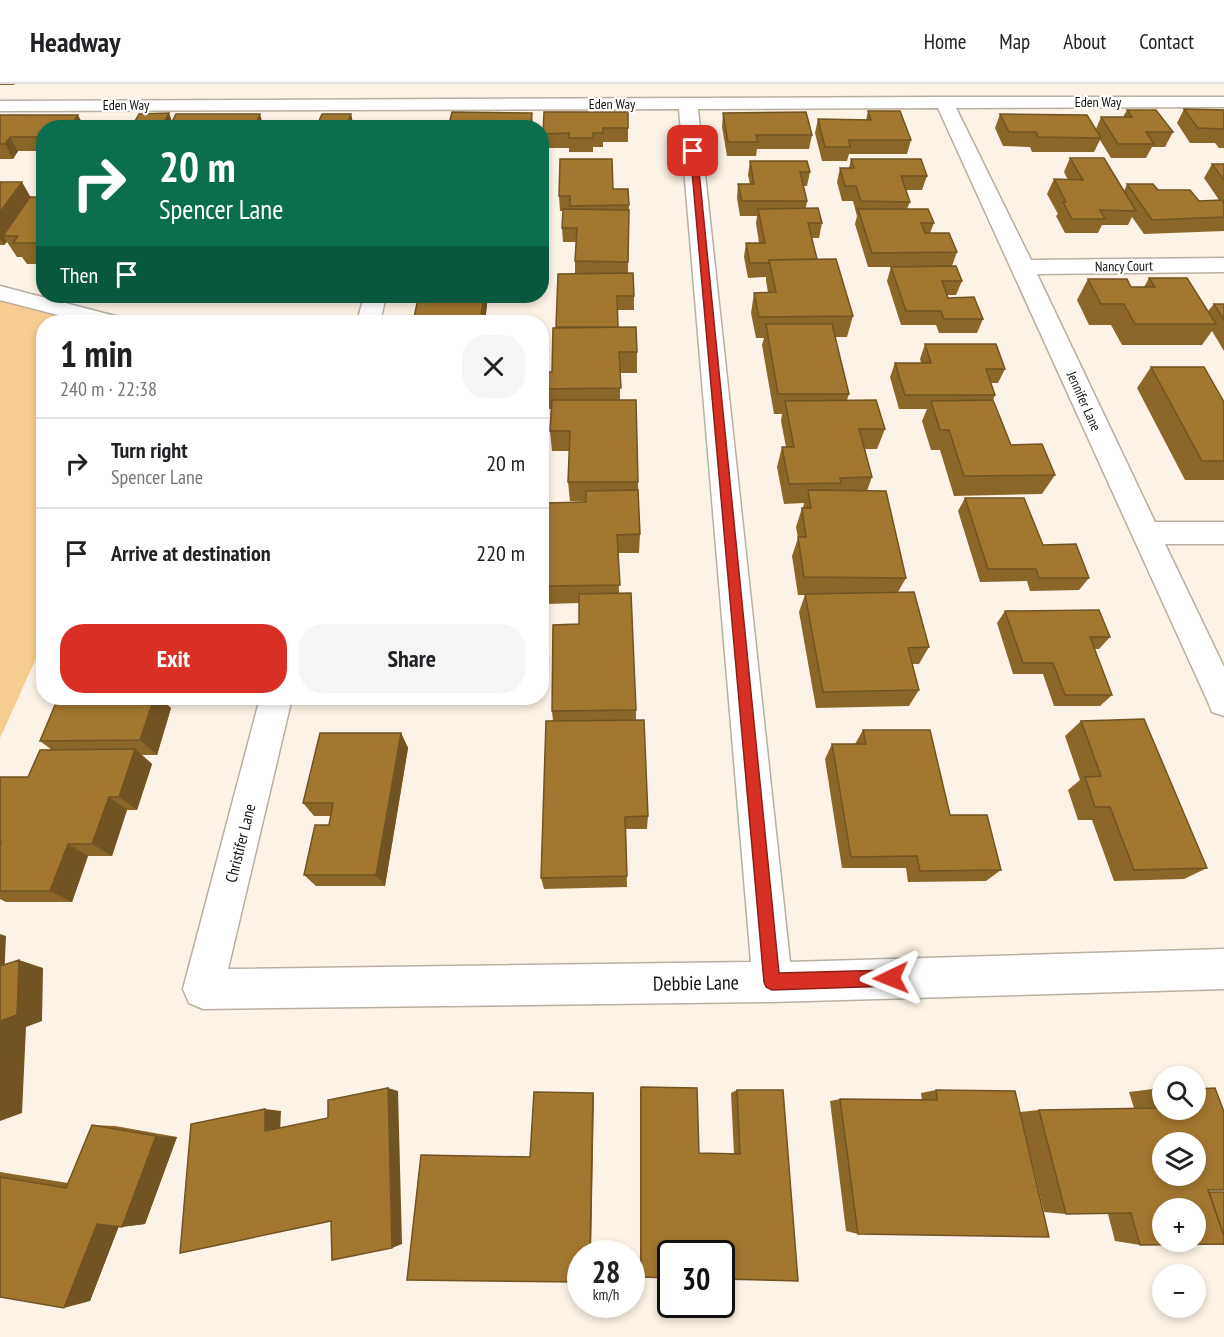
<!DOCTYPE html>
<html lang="en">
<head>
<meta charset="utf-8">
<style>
	:root { --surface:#fff; --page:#f6f6f6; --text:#202124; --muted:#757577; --line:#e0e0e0; --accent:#d93025 }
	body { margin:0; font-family:"PT Sans Narrow",sans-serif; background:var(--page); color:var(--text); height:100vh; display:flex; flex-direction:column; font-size:22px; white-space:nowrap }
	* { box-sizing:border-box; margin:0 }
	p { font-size:20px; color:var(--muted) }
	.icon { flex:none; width:33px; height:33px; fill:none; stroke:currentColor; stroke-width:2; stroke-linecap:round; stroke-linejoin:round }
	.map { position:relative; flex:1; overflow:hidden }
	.side { position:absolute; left:36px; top:231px; width:513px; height:390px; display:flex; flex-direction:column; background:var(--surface); border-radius:24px; box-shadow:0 3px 9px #0003 }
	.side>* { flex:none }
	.banner { position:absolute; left:36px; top:36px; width:513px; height:183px; border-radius:24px; box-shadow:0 3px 9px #0003; background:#0b6e4f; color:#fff; overflow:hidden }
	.controls { position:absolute; left:1152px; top:982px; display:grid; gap:12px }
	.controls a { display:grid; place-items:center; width:54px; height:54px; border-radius:50%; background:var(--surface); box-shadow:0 3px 9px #0003; font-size:30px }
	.speed { position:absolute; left:567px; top:1156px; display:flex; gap:12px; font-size:30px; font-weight:700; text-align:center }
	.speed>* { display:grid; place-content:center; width:78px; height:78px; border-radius:50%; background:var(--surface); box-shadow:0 3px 9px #0003; line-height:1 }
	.speed small { font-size:15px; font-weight:400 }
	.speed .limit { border:3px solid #111; border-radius:9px; background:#fff; color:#111 }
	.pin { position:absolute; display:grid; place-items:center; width:51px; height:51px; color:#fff; margin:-26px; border-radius:12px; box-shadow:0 3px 9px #0006 }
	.me { position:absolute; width:66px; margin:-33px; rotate:268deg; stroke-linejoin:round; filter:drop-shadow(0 0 4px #0008) }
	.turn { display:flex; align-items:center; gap:21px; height:126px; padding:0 24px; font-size:27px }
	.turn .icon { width:78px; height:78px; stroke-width:2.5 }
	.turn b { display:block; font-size:42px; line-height:51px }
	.then { display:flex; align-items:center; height:57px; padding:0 24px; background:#0003; gap:12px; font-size:22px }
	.round { display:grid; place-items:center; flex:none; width:63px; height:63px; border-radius:24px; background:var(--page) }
	.summary { display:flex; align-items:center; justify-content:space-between; height:102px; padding:0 24px }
	h1 { font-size:36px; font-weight:700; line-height:45px }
	.button { display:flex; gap:12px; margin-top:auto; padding:12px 24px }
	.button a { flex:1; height:69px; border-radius:24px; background:var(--accent); color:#fff; font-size:24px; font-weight:700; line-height:69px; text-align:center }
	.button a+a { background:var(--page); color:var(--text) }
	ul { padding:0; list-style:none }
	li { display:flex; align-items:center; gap:18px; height:90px; padding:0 24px; border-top:2px solid var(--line) }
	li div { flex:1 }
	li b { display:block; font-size:22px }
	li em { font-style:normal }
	header { display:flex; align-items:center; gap:36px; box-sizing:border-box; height:84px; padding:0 30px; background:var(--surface); border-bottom:2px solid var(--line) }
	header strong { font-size:28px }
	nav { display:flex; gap:33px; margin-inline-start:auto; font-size:21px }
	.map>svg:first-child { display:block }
	.green { fill:#f6cc90 }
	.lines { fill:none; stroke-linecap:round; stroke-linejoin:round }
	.minor-casing { stroke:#b8afa2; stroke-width:3 }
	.minor { fill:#fff; fill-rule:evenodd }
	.wall { fill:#8c6629 }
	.shaded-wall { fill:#725322 }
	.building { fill:#a37730; stroke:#725322; stroke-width:1.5; fill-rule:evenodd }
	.route { fill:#d93025; stroke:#8d1f18; stroke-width:1.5 }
	.labels { text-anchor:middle; stroke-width:4.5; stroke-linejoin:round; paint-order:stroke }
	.far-street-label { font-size:14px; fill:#15120d; stroke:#fff }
	.street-label { font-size:16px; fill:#15120d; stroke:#fff }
	.near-street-label { font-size:20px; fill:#15120d; stroke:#fff }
</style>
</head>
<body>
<header>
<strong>Headway</strong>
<nav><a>Home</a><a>Map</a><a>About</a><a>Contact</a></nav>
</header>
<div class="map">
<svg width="1224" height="1253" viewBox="0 0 1224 1253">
	<rect width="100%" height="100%" fill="#fcf2e5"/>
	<path class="green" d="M0 209 111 238H44L43 559 0 654Z"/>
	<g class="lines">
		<g class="minor-casing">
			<path id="minor" d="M940 13H1224V23L956 24 1031 176 1224 174V188L1037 190 1155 438H1224V460H1165L1224 583V632L1212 628 1208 618 938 24 698 25 790 878 1224 865V905L772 918 203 925 189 919 183 905 260 614H292L228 885 751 878 679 25 0 27V17Z
				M0 202 119 233 123 238H85L0 216Z
				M364 212H386L380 238H357Z"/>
		</g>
		<use href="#minor" class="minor"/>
	</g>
	<path class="wall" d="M0 0H15L14 1H0Z
		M1184 25 1224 26V64H1219L1215 59H1190L1177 39Z
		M1127 26 1173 48 1165 63H1152L1146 74H1111L1100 56 1094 68H1032L1030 63 1003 62 995 44 1000 30 1096 45 1101 33H1123Z
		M868 27 911 56 907 70H849L847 77H822L815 49 818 35 866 36Z
		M544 28 628 44V58H603V63H593V68H569V64H544L543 50Z
		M169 29 172 38 264 43 319 37 351 30 354 44H44V67H18L13 75H0V31L82 37H135Z
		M723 29 812 51 809 65H757L756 72H727L722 43Z
		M1070 74 1124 107 1127 100 1158 106 1199 117 1219 116 1204 94 1212 80H1224V147L1144 150 1132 133 1128 141H1102L1098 149H1065L1056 132 1058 130 1047 110 1054 95 1068 96 1064 88Z
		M851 75 927 92 922 106H906L910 118 907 125 934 139 930 149 957 168 952 182 962 197 956 211H947L948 214 983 235 977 249H939L936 241H901L887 197 891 183H868L855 140 857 132 853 117H842L837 98 840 84H849Z
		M750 77 810 88 807 102H803L807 117 806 124 822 139 819 154H812L817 175 853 232 847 253H835L849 310 847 316 885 345 877 365H865L872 393 867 407 906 494 898 508 929 563 919 580H912L919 606 909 622 816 624 799 528 805 511H798L792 472 798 454 796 443 802 424H803L804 419 784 420 777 383 782 363H786L781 337 782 330H774L762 261 764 254H756L751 229 754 209 768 208 766 197V193L748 194 744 173 746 159H759L756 139 757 132H740L737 114 738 100H750L748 91Z
		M0 98 31 113H44V180H27L22 173H17L7 158 4 161H0Z
		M613 105 629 121 628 189 634 212V226H618V243L637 268V289H620V316L638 398 640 450 639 469H618L619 509 636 626V636L648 732 647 745H626L627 803 544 805 541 794 553 637 552 627 579 540V519L546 520 543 502 586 418 570 417 568 398 570 367H552L550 347 551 325H544L542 305 552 288 556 244 575 190V177L576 158H563L562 144 563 127H560L559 112Z
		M1149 194 1208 227 1214 220H1224V267L1212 247 1202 261H1122L1111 241H1089L1077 216 1088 195 1131 203H1144Z
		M199 212H246L200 213Z
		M415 212H488L485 238H413L417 220Z
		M925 260 1005 285 998 299H991L995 311 993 316 1011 361 1055 391 1042 410 954 412 940 366H931L922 337 927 325H899L890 293 895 279H921L920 275Z
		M1151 283 1224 318V396H1185L1137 304Z
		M965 414 1043 461 1089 494 1079 506 1030 507 1027 497 980 498 958 427Z
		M1005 527 1110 553 1099 565H1094L1112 611 1100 622H1054L1043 590H1013L997 539Z
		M332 614H390V620L336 621Z
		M171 624 157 671H142L152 680 137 726H127L112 772H88L72 818H6L0 815V693H28L52 666 40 657Z
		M1081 637 1207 784 1184 795 1114 797 1092 736H1078L1068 706 1080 696 1065 652Z
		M863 646 950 731 1001 786 986 797 908 798 906 784H842L825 675 832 660H855Z
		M401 649 408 664 385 802H316L304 791 329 741 331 732H314L303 719Z
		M641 1003 699 1069 734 1070 731 1009 737 1006 798 1197 641 1193 640 1188V1007Z
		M1153 1005 1209 1108H1224V1161H1140L1115 1157 1108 1130H1066L1044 1128 1024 1045 858 1150 846 1147 830 1017 840 1015 922 1016 921 1009 936 1006 1020 1028 1039 1026 1134 1024 1129 1008Z
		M92 1041 115 1042 177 1053 145 1140 118 1143 90 1217 0 1213V1088L68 1099Z"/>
	<path class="shaded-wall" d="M169 29 174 44H161Z
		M532 29 533 43V44H530Z
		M260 30 264 44H254Z
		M351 30 354 44H346Z
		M78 31 85 44H69Z
		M10 53 18 67 13 75 5 60Z
		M22 98 34 119 3 152 7 158 4 161 0 155V128Z
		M484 212H488L485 238H480Z
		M142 614H161L171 624 157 671 140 656Z
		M386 614H390V620Z
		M401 649 408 664 385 802 376 791Z
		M135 665 152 680 137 726 119 713Z
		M109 713 127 726 112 772 92 760Z
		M68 760 88 772 72 818 50 807Z
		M0 850 6 852 4 896 0 895Z
		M19 876 43 884 42 937 26 943 22 1029 0 1037V937Z
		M388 1004 398 1007 402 1160 392 1164Z
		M593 1009 594 1012 591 1170H590Z
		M265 1025 281 1027 280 1049 265 1047Z
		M156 1052 177 1053 145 1140 122 1143Z
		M121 1137 90 1217 64 1224 97 1140Z"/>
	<path class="building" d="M1184 25 1224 26V45L1198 44Z
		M1127 26H1156L1173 48H1146L1154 60H1118L1101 33H1132Z
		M868 27H900L911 56H849L850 63H825L818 35 871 36Z
		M452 28 532 29 530 44H448Z
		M544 28H628V44H603V49H593V54H569V49L543 50Z
		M806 28 812 51H756L758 58H728L723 29Z
		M169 29 161 44H77L82 37H135L139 30Z
		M176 30H260L254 44H169Z
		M322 30H351L346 44H264L267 37H319Z
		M1000 30 1087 31 1101 54 1038 53 1036 48H1009Z
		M0 31H78L69 44H44V53H10L5 60H0Z
		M1070 74H1104L1136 127 1100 126 1105 135H1072L1063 118H1066L1054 95 1083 96Z
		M560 75H612L613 105H628L629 121 570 122V112H559Z
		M851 75H921L927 92H901L910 118 861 117 856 102H845L840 84H854Z
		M750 77H807L810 88H800L807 117H742L738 100H754Z
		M1212 80H1224V96Z
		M0 98H22L0 128Z
		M1127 100H1153L1158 106H1190L1199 117 1222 116 1224 119V133L1152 136Z
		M30 113H44V159H13L18 152H3Z
		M818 124 822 139H808L817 175 769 176V179H750L746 159H765L758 125Z
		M563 125 629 126 628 178 575 177 577 144H562Z
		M858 125H928L934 139H921L925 149H949L957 168 872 169Z
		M836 175 853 232 759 233 754 209 776 208 769 176Z
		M956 182 962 197H942L948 214 974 213 983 235H944L941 227H906L891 183Z
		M633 189 634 212H617L618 243H556L558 190Z
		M1149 194H1187L1216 240H1135L1124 220H1101L1088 195H1127L1131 203H1155Z
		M433 212H484L480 238H413L418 215H433Z
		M1214 220H1224V236Z
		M766 240H832L849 310H778Z
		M636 243 637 268H619L621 304 542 305V288H552L553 244Z
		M925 260H996L1005 285H986L995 311H905L895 279H931Z
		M1151 283H1204L1224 318V377H1202Z
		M552 316H636L638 398H568L570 347H550Z
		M876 316 885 345H859L872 393 840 394 841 399 789 400 782 363H794L785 317Z
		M993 316 1011 361 1042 360 1055 391 964 392 949 346H940L931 317Z
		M638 406 640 450 617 451 620 501 543 502 545 419 586 418V407Z
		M808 406 886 407 906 494 804 493 798 453H806L802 424H811Z
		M965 414H1024L1043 461 1076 460 1089 494H1039L1036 485H988Z
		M914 508 929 563 908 564 919 606 823 608 805 510Z
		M631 509 636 626 552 627 553 541 579 540V510Z
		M1099 526 1110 553H1090L1112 611H1065L1053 579H1023L1005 527Z
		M58 614H154L140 656 40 657Z
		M1144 635 1207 784 1134 786 1110 723H1095L1085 693 1101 692 1081 637Z
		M644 636 648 732 625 733 627 792 541 794 546 637Z
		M863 646H930L950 731H987L1001 786 920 787 917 772 851 773 832 660H866Z
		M320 649H401L376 791H304L315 741H329L333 719H303Z
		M135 665 119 713H109L92 760H68L50 807H0V762L1 758H0V693H28L40 666Z
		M19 876 17 931 0 937V882Z
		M641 1003 697 1004 699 1069 740 1070 737 1006H783L798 1197 722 1195V1170H670V1194L641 1193Z
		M388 1004 392 1164 332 1176 331 1137 180 1169 191 1040 265 1025V1047L328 1034V1016Z
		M1215 1004 1224 1028V1106H1208L1224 1152V1160L1140 1161 1131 1129 1066 1130 1039 1026 1158 1024 1153 1005H1162V1026H1196V1005ZM1162 1059H1196V1092H1162ZM1162 1125H1196V1158H1162Z
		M936 1006 1015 1007 1049 1153 858 1150 840 1015 937 1016Z
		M534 1008 593 1009 590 1170H580V1198L407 1196 421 1071 530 1073Z
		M92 1041 156 1052 122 1143 97 1140 64 1224 0 1213V1093L66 1104Z
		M1209 1108H1224V1152Z"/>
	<path class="route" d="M690 65 697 67 779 889 891 886 897 889 899 894 897 900 891 902 772 906 766 903 764 898Z"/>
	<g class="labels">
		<g class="far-street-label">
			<text x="1098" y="23">Eden Way</text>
			<text x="612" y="25">Eden Way</text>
			<text x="126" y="26">Eden Way</text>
			<text transform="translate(1124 182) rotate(-1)" y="5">Nancy Court</text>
			<text transform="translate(1084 317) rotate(66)" y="5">Jennifer Lane</text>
		</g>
		<g class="street-label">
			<text transform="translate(240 759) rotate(-76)" y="6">Christifer Lane</text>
		</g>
		<g class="near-street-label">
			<text transform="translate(696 899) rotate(-1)" y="7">Debbie Lane</text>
		</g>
	</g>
</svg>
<div class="controls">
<a><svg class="icon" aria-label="search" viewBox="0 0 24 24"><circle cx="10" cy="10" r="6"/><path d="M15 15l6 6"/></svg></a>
<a><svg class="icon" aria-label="layers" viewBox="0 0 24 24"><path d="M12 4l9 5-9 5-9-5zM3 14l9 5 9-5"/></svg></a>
<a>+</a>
<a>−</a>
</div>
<div class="speed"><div>28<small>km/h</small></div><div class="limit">30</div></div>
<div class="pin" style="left:693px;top:67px;background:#d93025"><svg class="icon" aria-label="arrive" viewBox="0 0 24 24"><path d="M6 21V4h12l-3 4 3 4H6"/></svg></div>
<svg class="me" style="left:891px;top:894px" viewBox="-20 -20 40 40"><path d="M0-17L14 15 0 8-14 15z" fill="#d93025" stroke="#fff" stroke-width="4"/></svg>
<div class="banner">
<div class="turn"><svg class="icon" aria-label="right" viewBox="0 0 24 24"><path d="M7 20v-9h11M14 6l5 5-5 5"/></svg><div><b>20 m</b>Spencer Lane</div></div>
<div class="then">Then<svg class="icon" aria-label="arrive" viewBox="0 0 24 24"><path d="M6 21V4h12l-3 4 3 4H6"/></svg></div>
</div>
<section class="side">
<div class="summary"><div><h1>1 min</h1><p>240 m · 22:38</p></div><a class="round"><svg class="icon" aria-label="close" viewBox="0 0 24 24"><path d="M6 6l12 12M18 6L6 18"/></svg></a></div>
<ul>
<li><svg class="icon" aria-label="right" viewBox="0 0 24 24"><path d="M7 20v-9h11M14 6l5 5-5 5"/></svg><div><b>Turn right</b><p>Spencer Lane</p></div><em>20 m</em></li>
<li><svg class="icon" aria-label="arrive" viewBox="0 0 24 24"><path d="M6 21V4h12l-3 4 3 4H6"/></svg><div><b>Arrive at destination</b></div><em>220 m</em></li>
</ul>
<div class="button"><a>Exit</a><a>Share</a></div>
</section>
</div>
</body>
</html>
